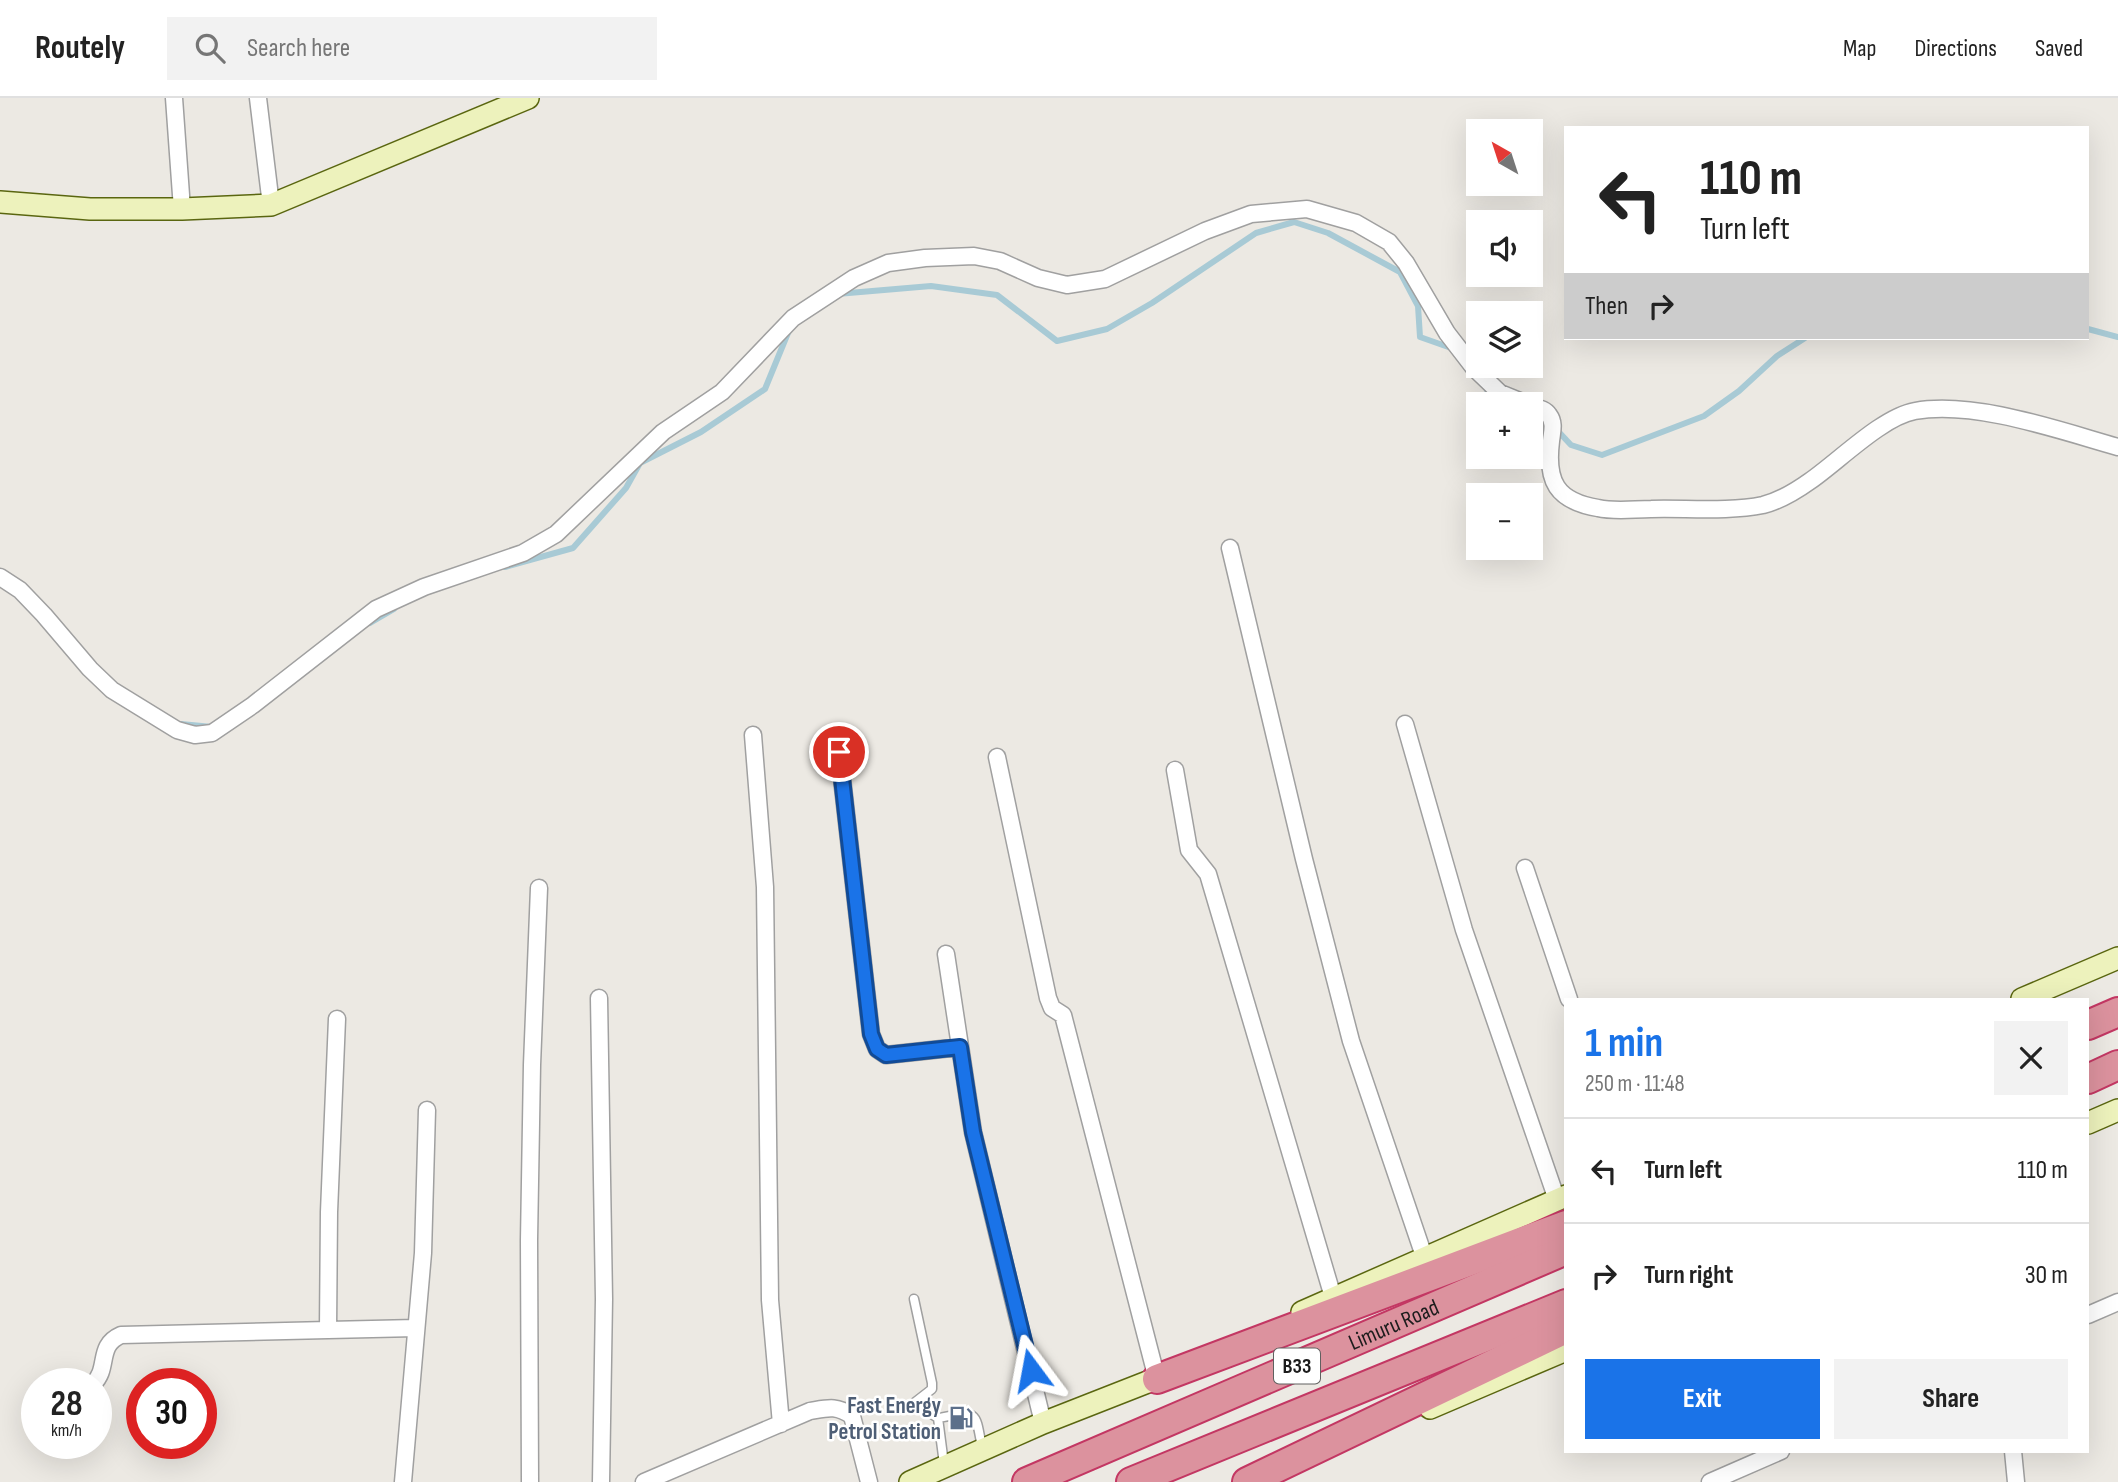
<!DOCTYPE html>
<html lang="en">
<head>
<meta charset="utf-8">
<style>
	:root { --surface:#fff; --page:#f2f2f2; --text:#222; --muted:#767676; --line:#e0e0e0; --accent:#1a73e8 }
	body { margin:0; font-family:"Sofia Sans Condensed",sans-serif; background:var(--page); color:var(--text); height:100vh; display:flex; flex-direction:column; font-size:26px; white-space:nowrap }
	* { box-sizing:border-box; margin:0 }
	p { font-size:23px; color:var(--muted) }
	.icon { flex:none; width:38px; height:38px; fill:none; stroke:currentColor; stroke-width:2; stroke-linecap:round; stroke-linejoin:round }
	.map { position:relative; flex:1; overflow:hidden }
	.details { position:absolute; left:1564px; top:900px; width:525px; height:455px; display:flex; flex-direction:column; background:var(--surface); border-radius:0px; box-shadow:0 7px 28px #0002 }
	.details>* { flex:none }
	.guide { position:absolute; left:1564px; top:28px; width:525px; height:214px; border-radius:0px; box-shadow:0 7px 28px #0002; background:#fff; color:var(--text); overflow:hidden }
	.needle { width:46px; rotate:321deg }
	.fabs { position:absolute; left:1466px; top:21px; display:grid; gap:14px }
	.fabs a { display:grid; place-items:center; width:77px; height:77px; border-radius:0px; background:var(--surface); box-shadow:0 7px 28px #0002; font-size:35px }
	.speed { position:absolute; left:21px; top:1270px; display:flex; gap:14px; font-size:35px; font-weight:700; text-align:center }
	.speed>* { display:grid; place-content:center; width:91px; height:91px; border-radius:50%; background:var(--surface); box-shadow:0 7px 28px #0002; line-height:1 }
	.speed small { font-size:18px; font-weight:400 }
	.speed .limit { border:10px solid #d22; background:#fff; color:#111 }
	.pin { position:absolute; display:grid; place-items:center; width:60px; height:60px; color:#fff; margin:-30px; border:4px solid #fff; border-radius:50%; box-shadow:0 2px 7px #0007 }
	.me { position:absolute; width:77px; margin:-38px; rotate:347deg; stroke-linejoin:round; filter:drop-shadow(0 0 5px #0008) }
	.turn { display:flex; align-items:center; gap:24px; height:147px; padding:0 21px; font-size:32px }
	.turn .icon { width:91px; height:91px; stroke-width:2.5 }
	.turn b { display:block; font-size:49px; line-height:60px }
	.then { display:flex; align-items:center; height:66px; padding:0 21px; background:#0003; gap:14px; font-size:26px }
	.round { display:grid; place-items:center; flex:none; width:74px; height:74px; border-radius:0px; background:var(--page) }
	.head { display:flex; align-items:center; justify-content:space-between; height:119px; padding:0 21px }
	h1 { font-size:42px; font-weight:700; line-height:52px; color:var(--accent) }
	.primary-button { display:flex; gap:14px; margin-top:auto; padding:14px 21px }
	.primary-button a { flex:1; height:80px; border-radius:0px; background:var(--accent); color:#fff; font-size:28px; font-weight:700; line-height:80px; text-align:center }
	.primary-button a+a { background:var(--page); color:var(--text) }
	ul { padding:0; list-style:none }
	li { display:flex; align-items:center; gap:21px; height:105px; padding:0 21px; border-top:2px solid var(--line) }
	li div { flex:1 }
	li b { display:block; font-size:26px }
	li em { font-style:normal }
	header { display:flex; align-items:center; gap:42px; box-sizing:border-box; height:98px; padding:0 35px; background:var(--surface); border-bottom:2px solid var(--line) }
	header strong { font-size:33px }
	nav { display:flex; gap:38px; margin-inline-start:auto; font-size:24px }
	.search { width:490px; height:63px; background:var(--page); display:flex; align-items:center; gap:18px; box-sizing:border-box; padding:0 24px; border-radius:0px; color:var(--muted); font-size:26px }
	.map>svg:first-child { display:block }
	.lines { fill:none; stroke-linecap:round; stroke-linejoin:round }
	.stream { stroke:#a8cad5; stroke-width:6 }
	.lane-casing { stroke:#a0a0a0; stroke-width:11 }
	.street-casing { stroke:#a0a0a0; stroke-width:19 }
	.secondary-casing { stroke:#5a6610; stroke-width:24 }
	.highway-casing { stroke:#c33763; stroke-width:32 }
	.lane { stroke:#fff; stroke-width:8 }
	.street { stroke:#fff; stroke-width:16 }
	.secondary { stroke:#edf2bc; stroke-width:21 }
	.highway { stroke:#dc929e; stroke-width:28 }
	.route-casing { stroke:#114b97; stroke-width:18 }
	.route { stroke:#1a73e8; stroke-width:12 }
	.labels { text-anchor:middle; stroke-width:5; stroke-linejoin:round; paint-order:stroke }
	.shield { fill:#fff; stroke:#606060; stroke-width:2 }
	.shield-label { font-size:21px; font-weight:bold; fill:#1c1c1c }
	.street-label { font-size:23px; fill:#1c1c1c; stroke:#fff }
	.service-label { font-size:23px; font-weight:bold; fill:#4e5e75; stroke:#fff; text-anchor:end }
</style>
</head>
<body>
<header>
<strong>Routely</strong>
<div class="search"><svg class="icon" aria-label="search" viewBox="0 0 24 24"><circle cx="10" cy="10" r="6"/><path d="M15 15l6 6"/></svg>Search here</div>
<nav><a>Map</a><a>Directions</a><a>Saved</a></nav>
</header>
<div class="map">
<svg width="2118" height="1384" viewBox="0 0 2118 1384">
	<rect width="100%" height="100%" fill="#ece9e3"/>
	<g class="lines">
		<path class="stream" d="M837 196 931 188 997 197 1057 243 1107 231 1152 205 1256 135 1294 124 1328 135 1400 174 1418 208 1420 239 1454 251
			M2088 231 2118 239
			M1487 292 1497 305 1502 306
			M1556 331 1571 347 1602 357 1704 318 1739 293 1777 258 1805 240
			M505 469 573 450 626 390 640 365 701 334 765 291 790 230
			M370 525 394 511
			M181 626 212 629"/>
		<g class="lane-casing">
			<path id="lane" d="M914 1201 932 1285V1291L914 1305 938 1320 944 1366
				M938 1320C978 1313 975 1311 982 1350"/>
		</g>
		<g class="street-casing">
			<path id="street" d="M174 0 182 111
				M258 0 271 107
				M1531 308C1538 310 1545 311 1549 317 1555 325 1552 334 1551 343 1546 383 1556 403 1598 410 1615 414 1634 411 1651 411 1686 410 1729 414 1763 407 1779 403 1796 393 1810 383 1839 363 1882 319 1915 313 1974 302 2061 333 2118 349
				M1230 450 1304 761 1351 943 1425 1161
				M0 479 20 492 44 517 90 571 112 592 177 632 195 637 212 635 253 607 376 511 424 489 523 455 556 436 663 334 722 294 793 220 854 180 888 165 925 160 974 158 1000 163 1038 180 1067 187 1105 181 1205 133 1251 116 1307 111 1356 125 1389 144 1406 165 1447 235 1474 270 1500 295 1527 306
				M1405 626 1464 832 1557 1102
				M753 637 765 789 770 1202 781 1326
				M839 654 871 936 877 951 886 957 960 949
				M997 659 1048 900 1052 910 1063 917 1157 1281
				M1175 672 1189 752 1208 776 1333 1199
				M1525 770 1569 901
				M946 856 973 1034 1043 1325
				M599 900 604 1201 601 1384
				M337 921 329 1114 328 1232 416 1230
				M2088 1217 2118 1204
				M93 1286C110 1270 96 1248 121 1237L328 1232
				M2013 1353 2016 1384
				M403 1384 423 1155 427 1012
				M530 1384 529 1142 532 967 539 790
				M644 1384 810 1313C828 1310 836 1307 852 1318L869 1384
				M1710 1384 1781 1353"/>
		</g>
		<g class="secondary-casing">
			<path id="secondary" d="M0 104 90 111H182L271 107 528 0
				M2022 901 2118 860
				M2088 1025 2118 1012
				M1302 1214 1566 1098
				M1430 1310 1566 1252
				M910 1384 1043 1325 1168 1276"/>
		</g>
		<g class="highway-casing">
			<g id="highway">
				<path d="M2088 927 2118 914"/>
				<path d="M2088 981 2118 967"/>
				<path d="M1157 1281 1566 1127"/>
				<path id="s1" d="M1027 1384 1566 1152"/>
				<path d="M1131 1384 1566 1206"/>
				<path d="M1247 1384 1566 1231"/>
			</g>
		</g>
		<use href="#lane" class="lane"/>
		<use href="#street" class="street"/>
		<use href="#secondary" class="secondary"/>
		<use href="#highway" class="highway"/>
	</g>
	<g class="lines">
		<g class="route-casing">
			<path id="route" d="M839 654 871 936 877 951 886 957 960 949 973 1034 1031 1272"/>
		</g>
		<use href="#route" class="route"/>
	</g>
	<defs>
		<g id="fuel-bare" transform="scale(1.89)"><path d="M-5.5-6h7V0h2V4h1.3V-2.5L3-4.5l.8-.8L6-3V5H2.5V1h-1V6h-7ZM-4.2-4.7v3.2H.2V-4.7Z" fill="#5c6f8a" stroke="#fff" stroke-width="2.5" paint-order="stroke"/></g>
	</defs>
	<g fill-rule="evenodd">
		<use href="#fuel-bare" x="961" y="1320"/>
	</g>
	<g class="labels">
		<rect class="shield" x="1274" y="1250.5" width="46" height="35" rx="5"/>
		<g class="shield-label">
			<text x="1297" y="1275">B33</text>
		</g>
		<g class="street-label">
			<text dy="8" stroke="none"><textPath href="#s1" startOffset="399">Limuru Road</textPath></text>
		</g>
		<g class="service-label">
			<text x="941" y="1315">Fast Energy<tspan x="941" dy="26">Petrol Station</tspan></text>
		</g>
	</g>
</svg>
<div class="fabs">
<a><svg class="needle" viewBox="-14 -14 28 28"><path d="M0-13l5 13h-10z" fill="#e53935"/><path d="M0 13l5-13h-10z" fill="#767676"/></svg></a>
<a><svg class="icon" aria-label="sound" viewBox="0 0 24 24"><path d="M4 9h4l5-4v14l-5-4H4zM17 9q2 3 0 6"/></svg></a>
<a><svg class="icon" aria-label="layers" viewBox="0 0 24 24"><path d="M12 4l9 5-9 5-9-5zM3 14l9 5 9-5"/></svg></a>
<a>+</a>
<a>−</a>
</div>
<div class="speed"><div>28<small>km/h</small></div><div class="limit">30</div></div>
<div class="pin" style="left:839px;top:654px;background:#d93025"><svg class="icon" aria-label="arrive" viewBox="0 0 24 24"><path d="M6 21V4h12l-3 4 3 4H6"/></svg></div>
<svg class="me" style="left:1031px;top:1272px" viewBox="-20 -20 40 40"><path d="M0-17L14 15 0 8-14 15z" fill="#1a73e8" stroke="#fff" stroke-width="4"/></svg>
<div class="guide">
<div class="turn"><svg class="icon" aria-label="left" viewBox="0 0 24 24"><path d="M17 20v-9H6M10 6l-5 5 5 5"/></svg><div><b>110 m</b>Turn left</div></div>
<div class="then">Then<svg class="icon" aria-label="right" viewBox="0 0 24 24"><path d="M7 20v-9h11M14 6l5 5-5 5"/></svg></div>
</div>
<section class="details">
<div class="head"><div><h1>1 min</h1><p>250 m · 11:48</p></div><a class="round"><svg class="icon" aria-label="close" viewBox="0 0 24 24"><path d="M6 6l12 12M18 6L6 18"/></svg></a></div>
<ul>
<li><svg class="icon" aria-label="left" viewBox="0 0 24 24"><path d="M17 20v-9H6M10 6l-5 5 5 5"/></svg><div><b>Turn left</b></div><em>110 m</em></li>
<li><svg class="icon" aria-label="right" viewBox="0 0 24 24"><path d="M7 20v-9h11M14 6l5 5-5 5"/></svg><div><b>Turn right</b></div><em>30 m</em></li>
</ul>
<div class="primary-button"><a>Exit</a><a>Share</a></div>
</section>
</div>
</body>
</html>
